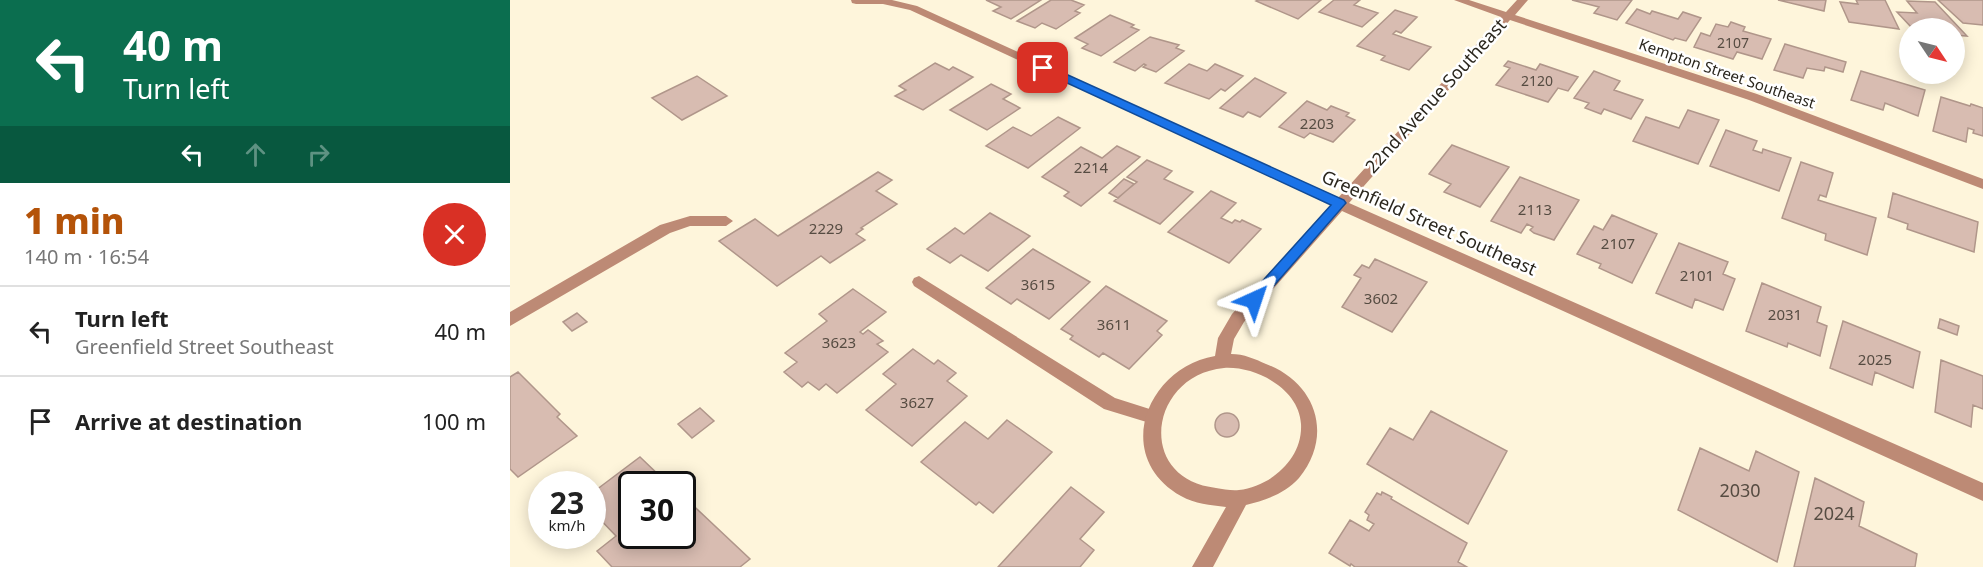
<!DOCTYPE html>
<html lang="en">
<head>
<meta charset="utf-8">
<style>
	:root { --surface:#fff; --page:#f6f6f6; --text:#222; --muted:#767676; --line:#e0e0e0; --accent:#b45309 }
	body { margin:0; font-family:"Noto Sans",sans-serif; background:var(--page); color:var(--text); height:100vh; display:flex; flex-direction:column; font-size:22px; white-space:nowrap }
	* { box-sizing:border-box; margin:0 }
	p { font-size:20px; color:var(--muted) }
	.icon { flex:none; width:33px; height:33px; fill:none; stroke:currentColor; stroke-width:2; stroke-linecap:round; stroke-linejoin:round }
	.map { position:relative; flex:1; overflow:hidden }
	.drawer { display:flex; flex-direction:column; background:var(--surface); width:510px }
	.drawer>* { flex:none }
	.banner { background:#0b6e4f; color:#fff; overflow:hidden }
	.needle { width:39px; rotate:125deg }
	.fabs { position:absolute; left:1389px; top:18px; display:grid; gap:12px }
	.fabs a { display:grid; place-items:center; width:66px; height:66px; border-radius:50%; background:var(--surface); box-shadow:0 3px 15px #0003; font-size:30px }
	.speed { position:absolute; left:18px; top:471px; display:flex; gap:12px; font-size:30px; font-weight:700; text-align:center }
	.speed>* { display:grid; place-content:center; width:78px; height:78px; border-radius:50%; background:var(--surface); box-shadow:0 3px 15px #0003; line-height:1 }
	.speed small { font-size:15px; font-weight:400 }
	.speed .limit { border:3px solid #111; border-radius:9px; background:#fff; color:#111 }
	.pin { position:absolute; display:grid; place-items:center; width:51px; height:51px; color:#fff; margin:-26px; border-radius:12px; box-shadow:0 3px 9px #0006 }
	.me { position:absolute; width:66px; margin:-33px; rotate:42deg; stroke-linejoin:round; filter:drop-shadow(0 0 4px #0008) }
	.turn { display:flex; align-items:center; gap:21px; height:126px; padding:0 24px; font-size:27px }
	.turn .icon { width:78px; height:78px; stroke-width:2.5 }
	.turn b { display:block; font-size:42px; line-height:51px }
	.lanes { display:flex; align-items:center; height:57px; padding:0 24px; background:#0003; justify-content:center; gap:30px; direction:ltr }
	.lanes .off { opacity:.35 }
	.round { display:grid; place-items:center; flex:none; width:63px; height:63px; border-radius:32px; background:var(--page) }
	.overview { display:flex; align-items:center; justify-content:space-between; height:102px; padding:0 24px }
	h1 { font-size:36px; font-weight:800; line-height:45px; color:var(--accent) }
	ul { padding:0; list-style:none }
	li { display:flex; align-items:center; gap:18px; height:90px; padding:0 24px; border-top:2px solid var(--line) }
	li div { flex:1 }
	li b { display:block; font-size:22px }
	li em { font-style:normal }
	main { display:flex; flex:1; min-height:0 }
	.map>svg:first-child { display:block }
	.building { fill:#d8bcb1; stroke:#b0968a; stroke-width:1.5 }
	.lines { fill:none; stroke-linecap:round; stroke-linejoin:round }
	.service { fill:#bd8a75; fill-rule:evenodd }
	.minor { fill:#bd8a75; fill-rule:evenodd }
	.route { fill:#1a73e8; stroke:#114b97; stroke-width:1.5 }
	.labels { text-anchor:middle; stroke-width:5; stroke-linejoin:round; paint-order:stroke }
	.far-number-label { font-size:14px; fill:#564c42 }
	.far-street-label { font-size:15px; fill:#2a261d; stroke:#fff }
	.number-label { font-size:15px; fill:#564c42 }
	.street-label { font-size:18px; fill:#2a261d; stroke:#fff }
	.near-number-label { font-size:18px; fill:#564c42 }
</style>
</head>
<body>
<main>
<section class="drawer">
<div class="banner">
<div class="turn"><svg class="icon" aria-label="left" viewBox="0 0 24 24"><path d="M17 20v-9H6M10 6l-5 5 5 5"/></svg><div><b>40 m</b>Turn left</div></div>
<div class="lanes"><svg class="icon" aria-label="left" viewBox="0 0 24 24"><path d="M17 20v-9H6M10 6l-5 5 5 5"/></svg><svg class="icon off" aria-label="ahead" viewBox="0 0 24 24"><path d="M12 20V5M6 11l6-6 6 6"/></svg><svg class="icon off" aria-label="right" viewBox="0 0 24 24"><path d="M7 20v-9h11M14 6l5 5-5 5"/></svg></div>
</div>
<div class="overview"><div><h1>1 min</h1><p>140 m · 16:54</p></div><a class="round" style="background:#d93025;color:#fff"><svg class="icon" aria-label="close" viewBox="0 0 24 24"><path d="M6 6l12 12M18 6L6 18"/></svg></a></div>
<ul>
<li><svg class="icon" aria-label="left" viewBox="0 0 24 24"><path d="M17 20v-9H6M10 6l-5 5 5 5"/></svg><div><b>Turn left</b><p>Greenfield Street Southeast</p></div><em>40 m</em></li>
<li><svg class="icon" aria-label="arrive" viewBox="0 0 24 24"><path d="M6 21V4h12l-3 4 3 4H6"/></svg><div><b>Arrive at destination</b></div><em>100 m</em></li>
</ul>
</section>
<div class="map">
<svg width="1473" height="567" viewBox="0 0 1473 567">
	<rect width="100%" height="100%" fill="#fef5db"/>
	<path class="building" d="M476 0H531L501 19 483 11 491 7Z
		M541 0H561L574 5 565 11 570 13 546 29 532 23 525 28 507 21Z
		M748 0H811L788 19 746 1Z
		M824 0H850L844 5 868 13 852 27 809 12Z
		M1062 0H1122L1107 20 1084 13 1089 7Z
		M1268 0H1316L1314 11Z
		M1346 0H1375L1389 29 1339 22 1330 2 1348 4Z
		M1428 0H1473V25L1453 23Z
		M1397 1 1425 2 1457 36 1444 35V28H1402L1387 12 1407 13Z
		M1127 9 1140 14 1142 11 1168 19 1173 12 1191 18 1176 41 1165 38 1163 40 1116 23Z
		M885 10 907 17 891 33 886 31 883 34 921 47 899 70 871 60 875 56 847 46Z
		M600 15 624 25 621 27 629 30 591 56 572 48 578 44 565 38Z
		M1221 22 1235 27 1233 31 1261 39 1252 59 1227 52 1223 59 1184 47 1191 33 1200 36 1206 24 1218 27Z
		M640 37 669 45 666 48 674 51 646 72 633 67 636 65 634 64 625 71 604 62Z
		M1275 44 1336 62 1333 72 1315 67 1314 71 1297 68 1293 78 1264 70Z
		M998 61 1026 70 1030 64 1068 77 1058 91 1048 88 1038 102 986 85 1000 68 994 66Z
		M425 63 439 70 443 67 463 77 413 110 385 96 396 90 389 86Z
		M679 64 697 71 705 64 733 76 715 91 711 89 699 99 655 83Z
		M1084 71 1110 81 1104 90 1133 100 1121 119 1094 109 1091 114 1075 108 1079 103 1064 98Z
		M1351 71 1415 90 1408 116 1375 103 1373 110 1341 100Z
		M187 76 217 96 172 120 142 98Z
		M745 78 776 93 750 117 738 112 733 117 710 108Z
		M481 84 501 94 493 99 510 108 477 130 440 110Z
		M1431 97 1460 106 1461 104 1473 108V136L1463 133 1464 130 1458 128 1456 142 1423 131Z
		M797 101 817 110 821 106 839 113 836 116 845 120 823 142 800 133 794 138 769 127Z
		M1178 110 1209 120 1188 164 1123 141 1136 117 1169 128Z
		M548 117 570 128 518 168 476 146 503 127 521 136Z
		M1216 130 1247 141 1243 150 1252 153 1253 149 1281 158 1269 191 1200 166Z
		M942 145 999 167 970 207 934 192 941 184 919 174Z
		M607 146 630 157 571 206 554 196 559 192 532 177 571 147 592 158Z
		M637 160 662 171 654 179 683 192 650 224 604 201 627 182 617 177Z
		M1291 162 1323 173 1316 197 1310 195 1308 200 1366 218 1357 255 1315 240 1316 234 1272 218Z
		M368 172 382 180 366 191 387 204 351 228 353 229 346 234 355 240 320 263 311 256 267 286 209 241 245 219 268 236Z
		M1010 177 1069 200 1044 240 1024 233 1020 230 1023 227 1017 224 1011 233 981 221Z
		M614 179 624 184 608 198 599 193Z
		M701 191 726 203 711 218 722 223 725 220 730 222 732 220 751 229 719 263 658 232Z
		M1383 193 1468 222 1464 252 1397 229 1398 224 1378 217Z
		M480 213 520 236 478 271 451 255 440 263 417 249 445 228 454 234Z
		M1102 215 1147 234 1122 283 1089 268 1091 264 1067 254 1084 226 1093 230Z
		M1169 243 1218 262 1213 274 1225 279 1213 310 1185 299 1182 308 1146 293Z
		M523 249 580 282 539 319 507 299 501 304 476 288Z
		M865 259 917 282 882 332 832 307 851 278 844 275 852 265 859 268Z
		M1252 283 1311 307 1307 322 1317 326 1310 356 1278 343 1277 347 1236 331Z
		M596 286 657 321 647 331 652 335 619 369 593 353 589 357 560 339 563 336 551 329Z
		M343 289 376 312 350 332 353 334 358 330 373 341 367 344 378 352 327 393 316 384 309 390 298 382 292 387 274 372 287 362 275 353 317 321 309 314Z
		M67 313 77 322 62 331 53 322Z
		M1430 319 1449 326 1447 335 1428 328Z
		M1333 321 1410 352 1403 388 1365 372 1362 385 1320 368Z
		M403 349 424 364 428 360 446 373 437 381 457 396 402 446 356 410 386 384 373 374Z
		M1431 360 1473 376V409L1463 405 1461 427 1425 412Z
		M8 372 50 414 47 417 67 436 8 477 0 469V377Z
		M190 408 204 421 182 438 168 424Z
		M921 411 997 451 958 524 857 464 880 428 903 440Z
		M705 425a12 12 0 1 1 24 0a12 12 0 1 1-24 0Z
		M497 420 542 452 483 513 469 502 466 505 411 462 455 422 478 439Z
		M1190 448 1239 471 1246 451 1289 472 1267 562 1168 510Z
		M130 457 155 481 151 484H122V536H172V495L240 559 230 567H102L87 551 106 536 82 511V493Z
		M1305 478 1354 502 1349 526 1407 554 1405 567H1284Z
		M561 487 594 512 570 539 584 550 570 567H488Z
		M872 492 882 497 881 499 957 543 948 562 957 567H845L841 564 840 566 819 553 840 520 859 531 864 524 857 520 859 515 855 512 867 493 871 495Z"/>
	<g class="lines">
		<path class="service" d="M180 216H216L223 221 216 226H180L160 233 0 326V312L150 225Z
			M409 276 605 398 649 412 652 417 649 422 643 424 594 409 404 286 402 282 404 278Z"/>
		<path class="minor" d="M341 0H382L407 6 828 198 991 17 944 0H959L996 12 1007 0H1018L1005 15 1247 94 1473 179V189L1239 100 1000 20 839 203 1473 483V501L832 211 734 322 724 339 721 354C734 354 745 359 756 364 806 383 824 435 789 478 775 494 755 500 736 505L703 567H682L716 507C700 505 685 504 671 496 602 457 636 368 705 356L708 338 722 314 821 205 400 10 373 4H346L342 3ZM714 368C745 366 789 388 791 424 793 459 761 486 729 490 722 491 713 489 706 488 625 479 639 375 714 368Z"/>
	</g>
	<path class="route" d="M529 65H536L834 200 836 203 748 304H739L737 300 739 296 821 205 529 70Z"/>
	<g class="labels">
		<g class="far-number-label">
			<text x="1223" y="48">2107</text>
			<text x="1027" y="86">2120</text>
		</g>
		<g class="far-street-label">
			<text transform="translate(1217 74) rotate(19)" y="5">Kempton Street Southeast</text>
		</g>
		<g class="number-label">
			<text x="807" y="129">2203</text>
			<text x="581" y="173">2214</text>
			<text x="1025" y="215">2113</text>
			<text x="316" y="234">2229</text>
			<text x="1108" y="249">2107</text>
			<text x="1187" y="281">2101</text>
			<text x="528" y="290">3615</text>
			<text x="871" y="304">3602</text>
			<text x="1275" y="320">2031</text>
			<text x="604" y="330">3611</text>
			<text x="329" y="348">3623</text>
			<text x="1365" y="365">2025</text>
			<text x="407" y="408">3627</text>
		</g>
		<g class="street-label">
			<text transform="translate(926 96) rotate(-48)" y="6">22nd Avenue Southeast</text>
			<text transform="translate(919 223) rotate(24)" y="6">Greenfield Street Southeast</text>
		</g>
		<g class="near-number-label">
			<text x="1230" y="497">2030</text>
			<text x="1324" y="520">2024</text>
		</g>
	</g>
</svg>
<div class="fabs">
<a><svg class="needle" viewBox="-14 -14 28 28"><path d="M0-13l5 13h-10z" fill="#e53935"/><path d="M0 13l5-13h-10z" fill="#767676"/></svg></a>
</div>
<div class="speed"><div>23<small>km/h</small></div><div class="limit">30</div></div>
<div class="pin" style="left:533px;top:68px;background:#d93025"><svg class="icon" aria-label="arrive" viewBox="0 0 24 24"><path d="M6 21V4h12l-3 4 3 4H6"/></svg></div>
<svg class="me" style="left:744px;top:300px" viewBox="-20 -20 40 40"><path d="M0-17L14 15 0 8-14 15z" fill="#1a73e8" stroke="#fff" stroke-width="4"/></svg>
</div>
</main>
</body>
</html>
